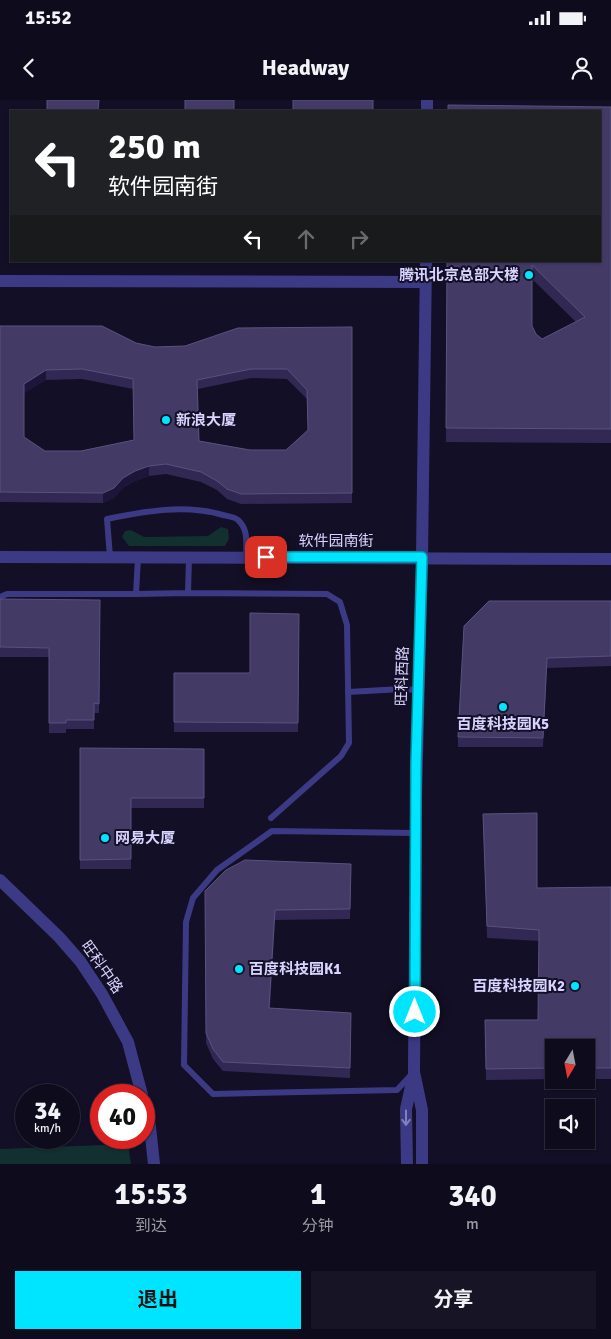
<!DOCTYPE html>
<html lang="zh">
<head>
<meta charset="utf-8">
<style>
	:root { --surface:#0e0b1c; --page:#171425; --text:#f1f3f6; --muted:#9b9ba3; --line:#2e2b3b; --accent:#00e5ff }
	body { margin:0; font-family:Signika,"Noto Sans SC",sans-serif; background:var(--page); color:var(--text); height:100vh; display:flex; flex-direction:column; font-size:19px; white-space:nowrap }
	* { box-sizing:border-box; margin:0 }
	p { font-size:16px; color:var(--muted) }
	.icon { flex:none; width:28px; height:28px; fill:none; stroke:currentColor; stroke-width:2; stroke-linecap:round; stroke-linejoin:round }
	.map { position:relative; height:1064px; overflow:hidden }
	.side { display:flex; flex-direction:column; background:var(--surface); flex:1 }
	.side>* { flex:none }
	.hud { position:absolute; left:10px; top:10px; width:591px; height:152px; border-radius:0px; box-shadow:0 1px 4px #0004,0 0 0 1px var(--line); background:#202124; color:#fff; overflow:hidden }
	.needle { width:32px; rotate:190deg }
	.fabs { position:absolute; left:545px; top:939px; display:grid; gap:10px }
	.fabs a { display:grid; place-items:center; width:50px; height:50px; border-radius:0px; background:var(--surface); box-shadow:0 1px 4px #0004,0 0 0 1px var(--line); font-size:25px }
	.speed { position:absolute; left:15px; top:984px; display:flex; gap:10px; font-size:25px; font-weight:700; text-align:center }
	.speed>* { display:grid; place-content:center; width:65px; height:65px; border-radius:50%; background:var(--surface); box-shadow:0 1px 4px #0004,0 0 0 1px var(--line); line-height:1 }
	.speed small { font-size:12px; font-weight:400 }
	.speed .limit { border:8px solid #d22; background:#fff; color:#111 }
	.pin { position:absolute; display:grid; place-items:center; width:42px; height:42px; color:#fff; margin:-21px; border-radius:10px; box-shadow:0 2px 8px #0006 }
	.me { position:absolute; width:55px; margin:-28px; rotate:0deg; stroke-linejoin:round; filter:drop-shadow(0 0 4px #0008) }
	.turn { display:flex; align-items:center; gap:18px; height:105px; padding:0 15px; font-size:22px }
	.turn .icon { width:65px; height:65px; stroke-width:2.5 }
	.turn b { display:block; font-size:35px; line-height:42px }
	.lanes { display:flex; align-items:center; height:48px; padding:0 15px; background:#0003; justify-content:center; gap:25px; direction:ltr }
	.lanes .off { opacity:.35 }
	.eta { display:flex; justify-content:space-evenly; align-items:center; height:85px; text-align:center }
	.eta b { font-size:30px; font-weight:700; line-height:35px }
	.button { display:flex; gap:10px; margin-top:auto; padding:10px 15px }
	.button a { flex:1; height:58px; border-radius:0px; background:var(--accent); color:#111; font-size:20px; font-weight:700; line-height:58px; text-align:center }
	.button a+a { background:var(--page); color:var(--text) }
	.status { display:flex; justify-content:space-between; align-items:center; height:35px; padding:0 25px; background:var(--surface); direction:ltr }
	.status svg { height:14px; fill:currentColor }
	header { display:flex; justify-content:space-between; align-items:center; height:65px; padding:0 15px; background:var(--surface); font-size:22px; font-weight:700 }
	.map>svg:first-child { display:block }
	.green { fill:#12302f }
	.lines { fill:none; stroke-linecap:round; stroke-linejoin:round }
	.service { stroke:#3d3a85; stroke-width:6 }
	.tertiary { stroke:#3d3a85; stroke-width:12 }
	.wall { fill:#312854; fill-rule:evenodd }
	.shaded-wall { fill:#1d163a }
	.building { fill:#433a66; stroke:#5a527e; fill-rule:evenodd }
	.oneway { stroke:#837fbc }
	.route-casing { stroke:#0095a6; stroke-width:12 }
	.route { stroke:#00e5ff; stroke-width:9 }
	.poi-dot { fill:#00e5ff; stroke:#130f26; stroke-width:2 }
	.labels { text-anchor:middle; stroke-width:4; stroke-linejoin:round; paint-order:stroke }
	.poi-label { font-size:15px; font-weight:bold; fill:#d9d4ff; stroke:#130f26; text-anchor:start }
	.street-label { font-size:15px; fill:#d9d4ff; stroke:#130f26 }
</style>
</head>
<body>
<div class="status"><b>15:52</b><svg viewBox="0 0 49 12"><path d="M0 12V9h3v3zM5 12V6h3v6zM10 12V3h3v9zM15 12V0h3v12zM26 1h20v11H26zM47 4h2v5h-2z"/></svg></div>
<header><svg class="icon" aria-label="back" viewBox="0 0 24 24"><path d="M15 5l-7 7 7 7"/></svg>Headway<svg class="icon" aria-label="person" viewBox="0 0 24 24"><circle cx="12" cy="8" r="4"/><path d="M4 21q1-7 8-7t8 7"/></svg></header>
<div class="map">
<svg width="611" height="1064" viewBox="0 0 611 1064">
	<rect width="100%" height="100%" fill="#130f26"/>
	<path class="green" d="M221 427 228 429 229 439 225 446H129L122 437 125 431 131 430 144 437 208 436Z
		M128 1044 131 1064H0V1049Z"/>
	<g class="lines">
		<path class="service" d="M110 457 107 419C146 411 185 404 223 415 228 416 235 417 238 420 249 430 246 444 246 457
			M138 457 136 494 188 493 189 457
			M188 493 327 494 340 502 347 525 349 643 341 656 271 718
			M0 497 7 494H136
			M348 592 402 589 418 590
			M411 975 397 990 213 994 184 965 186 822 193 798 217 770 272 731 415 733"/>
		<path class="tertiary" d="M427 11V0
			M0 181 426 182
			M0 457 611 459
			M0 780 59 837 80 861 102 894 128 942 142 995
			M144 1000 150 1027 154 1064
			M407 1064 406 1009 413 977
			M422 1064V1010L414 972 416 700 422 457 426 161"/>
	</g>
	<path class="wall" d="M611 7V343L446 342 447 161ZM532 179 576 222 542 239 536 234 532 227Z
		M0 226 136 243 155 247 185 246 352 227V403L241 404 227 399 217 390 201 382 166 374 149 376 135 381 123 388 114 398 103 403 0 402ZM251 278 287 279 307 299 308 331 286 350H250L199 341 198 289ZM82 279 133 289 134 341 81 351H45L24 337V293L46 280Z
		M0 499 100 500 99 613H94V629H66V633H49V557H0Z
		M611 501V566L547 568 543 647H458V637Z
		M299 514 298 632H174V573H250Z
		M80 648 204 649V708H131V769H80Z
		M483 714 537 788 611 787V979H586V948H554V979L486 980 485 931 538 920 539 841 487 838Z
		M351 764 350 819 275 820 270 908 351 913 350 978 223 971 213 959 206 943 205 791Z"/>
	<path class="shaded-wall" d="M46 270V280L24 293V284Z
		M149 366V376L135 381 123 388 114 398 103 403V393L123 378 135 371Z
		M547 558V568L543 647V638Z
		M275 810V820L269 918V908Z"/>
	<path class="building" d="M47 0H99L98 11H47Z
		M185 0H234V11H185Z
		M293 0H373V11H293Z
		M448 5 611 7V329L446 328 447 161H600V11H448ZM532 165 585 217 542 239 536 234 532 226Z
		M0 226H102L136 243 155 247 185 246 238 228 352 227V393L241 394 227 389 217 381 201 372 166 364 149 366 135 371 123 378 114 388 103 393 0 392ZM82 269 133 279 134 340 81 351H45L24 337V284L46 270ZM251 269H287L307 290 308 330 286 350H250L199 341 197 280Z
		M0 499 100 500 99 604 94 603V620H66V623H49V548L0 547Z
		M489 501H611V556L547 558 543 638 458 637 464 526Z
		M250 513 299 514 298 623 174 622V573H250Z
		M80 648 204 649V698H131V759L80 760Z
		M537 713V788L611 787V968H586V948H554V968L486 969 485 920H538L539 830 487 826 483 714Z
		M245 760 351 764 350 809 275 810 269 908 351 913 350 968 223 962 213 949 206 933 205 791 226 770Z"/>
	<defs><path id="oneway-shaft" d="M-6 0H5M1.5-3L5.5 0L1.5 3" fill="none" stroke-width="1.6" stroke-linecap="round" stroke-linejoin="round" transform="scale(1.25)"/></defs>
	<use class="oneway" href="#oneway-shaft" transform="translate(406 1018) rotate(90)"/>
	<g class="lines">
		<g class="route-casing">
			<path id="route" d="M266 457H422L416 663 415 912"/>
		</g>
		<use href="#route" class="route"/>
	</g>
	<g class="poi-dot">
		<circle cx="529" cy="175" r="5"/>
		<circle cx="166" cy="320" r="5"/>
		<circle cx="503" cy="607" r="5"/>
		<circle cx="105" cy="738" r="5"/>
		<circle cx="239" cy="869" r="5"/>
		<circle cx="575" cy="886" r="5"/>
	</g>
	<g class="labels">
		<g class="poi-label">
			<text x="519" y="180" text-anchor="end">腾讯北京总部大楼</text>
			<text x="176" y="325">新浪大厦</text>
			<text x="503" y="629" text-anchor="middle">百度科技园K5</text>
			<text x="115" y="743">网易大厦</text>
			<text x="249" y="874">百度科技园K1</text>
			<text x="565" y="891" text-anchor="end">百度科技园K2</text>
		</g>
		<g class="street-label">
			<text x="336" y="446">软件园南街</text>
			<text transform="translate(402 576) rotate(-88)" y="5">旺科西路</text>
			<text transform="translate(102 867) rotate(55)" y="5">旺科中路</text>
		</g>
	</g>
</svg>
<div class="fabs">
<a><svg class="needle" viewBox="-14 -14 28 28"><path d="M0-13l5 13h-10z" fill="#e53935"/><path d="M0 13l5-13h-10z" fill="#9b9ba3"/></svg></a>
<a><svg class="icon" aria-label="sound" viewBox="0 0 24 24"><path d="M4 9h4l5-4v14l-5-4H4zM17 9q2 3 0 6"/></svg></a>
</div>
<div class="speed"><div>34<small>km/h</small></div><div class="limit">40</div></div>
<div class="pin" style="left:266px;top:457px;background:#d93025"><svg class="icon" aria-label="arrive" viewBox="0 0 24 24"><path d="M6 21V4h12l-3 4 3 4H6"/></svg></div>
<svg class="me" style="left:415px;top:912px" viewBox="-20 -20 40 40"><circle r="17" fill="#00e5ff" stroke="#fff" stroke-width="3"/><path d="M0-11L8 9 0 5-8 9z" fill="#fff"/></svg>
<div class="hud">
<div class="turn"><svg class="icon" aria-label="left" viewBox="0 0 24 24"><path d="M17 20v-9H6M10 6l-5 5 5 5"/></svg><div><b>250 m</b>软件园南街</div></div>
<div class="lanes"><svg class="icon" aria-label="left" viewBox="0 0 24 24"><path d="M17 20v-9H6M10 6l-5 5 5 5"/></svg><svg class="icon off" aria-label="ahead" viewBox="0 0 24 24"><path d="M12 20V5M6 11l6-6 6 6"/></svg><svg class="icon off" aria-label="right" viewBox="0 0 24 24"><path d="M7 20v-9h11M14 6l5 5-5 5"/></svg></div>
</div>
</div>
<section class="side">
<div class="eta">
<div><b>15:53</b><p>到达</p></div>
<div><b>1</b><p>分钟</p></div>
<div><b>340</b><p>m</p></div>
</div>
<div class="button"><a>退出</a><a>分享</a></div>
</section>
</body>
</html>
